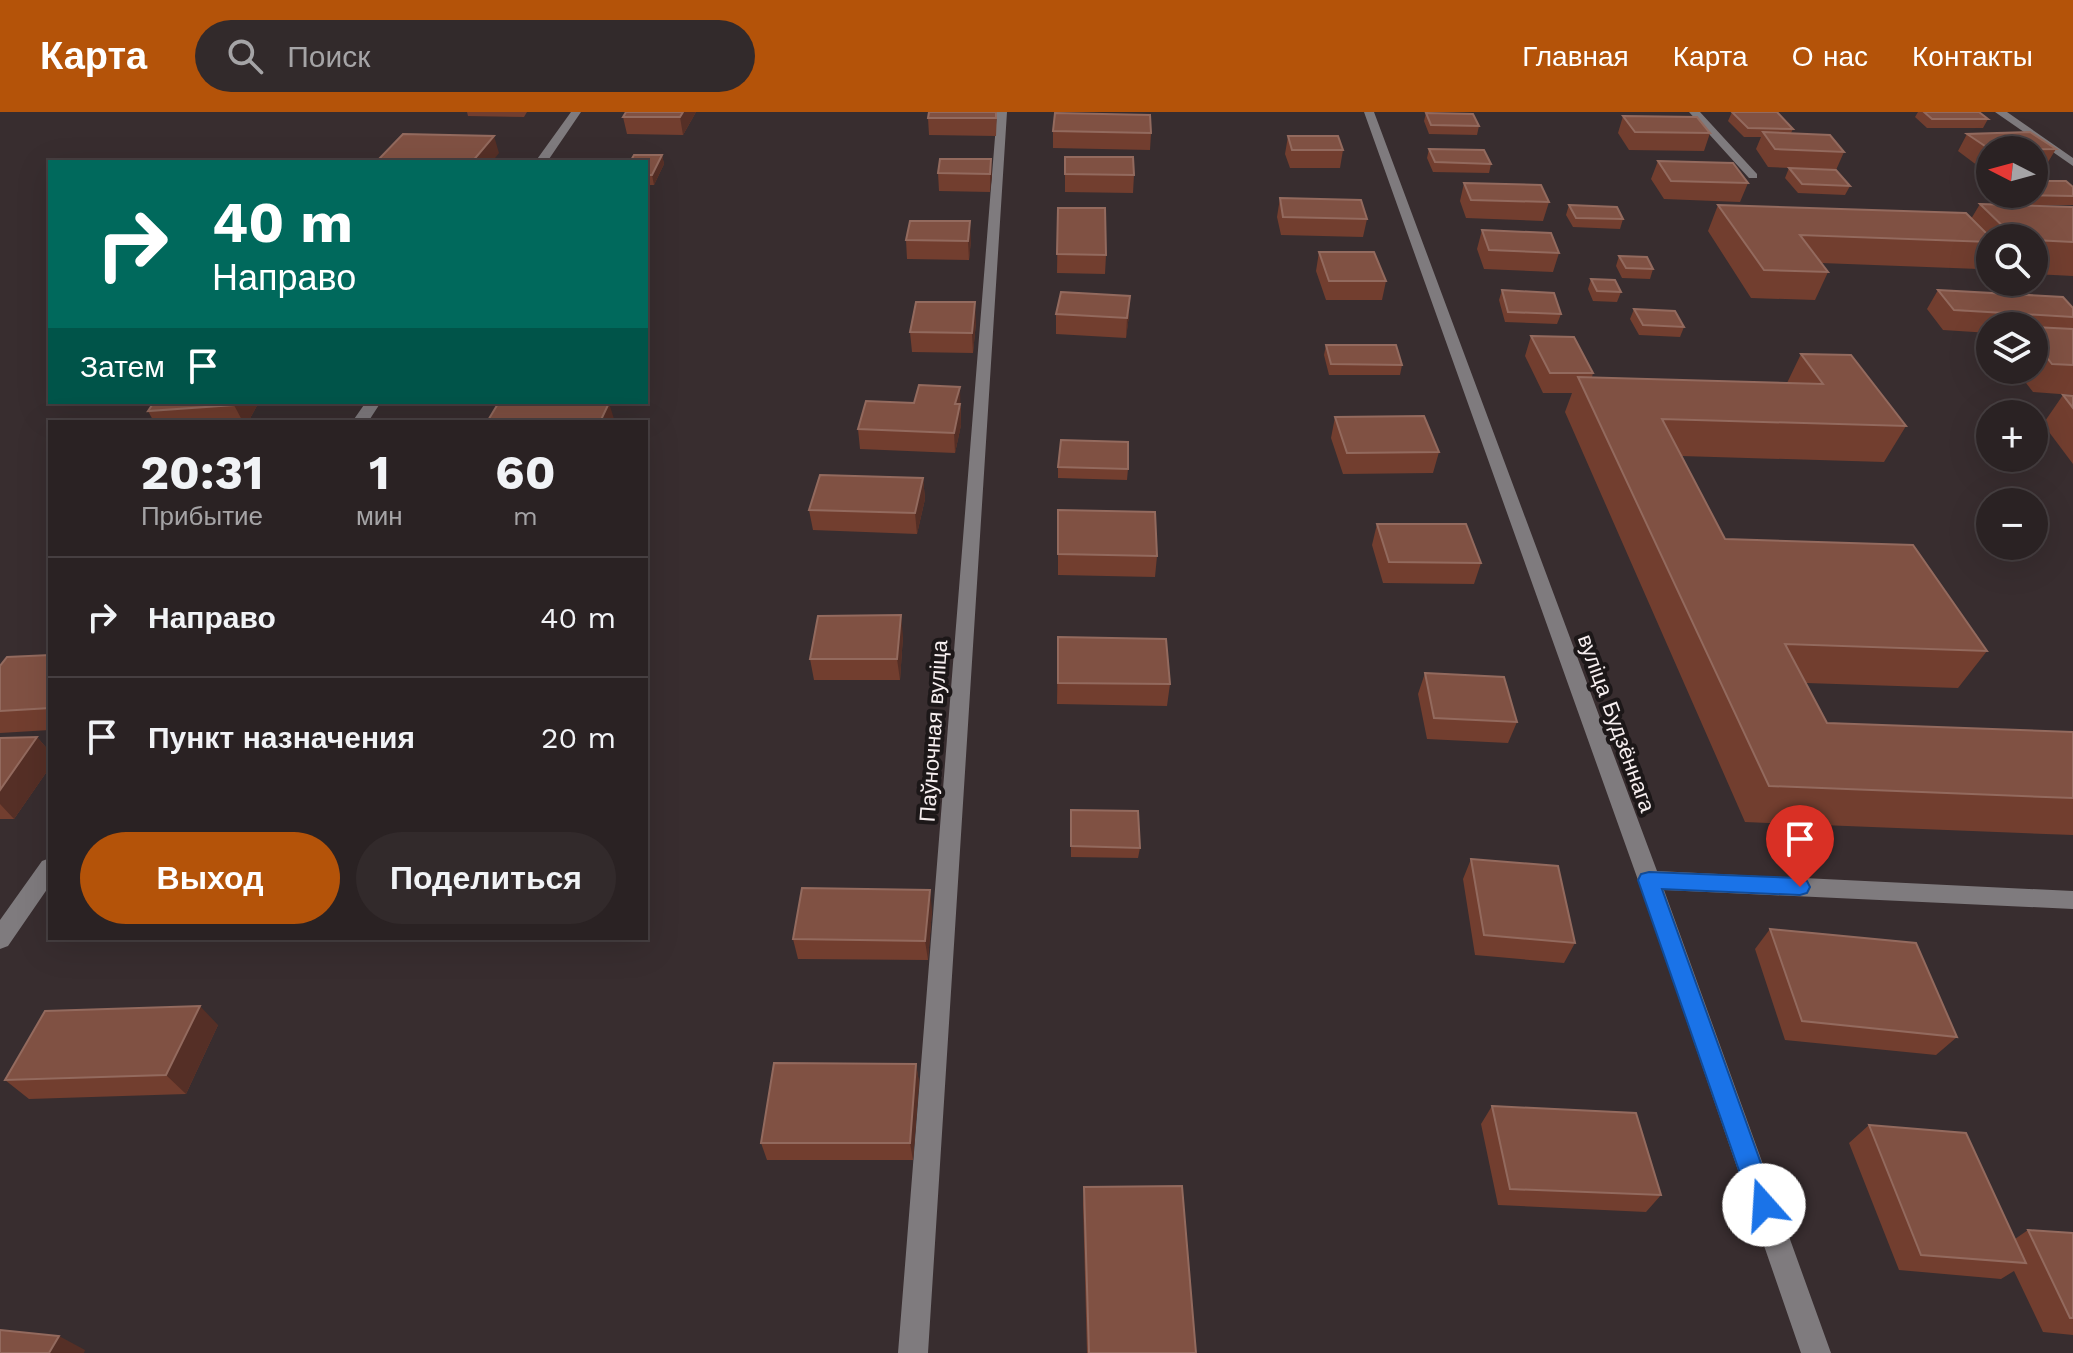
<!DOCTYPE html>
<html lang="ru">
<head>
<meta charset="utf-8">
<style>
	:root { --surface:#2a2223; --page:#322a2b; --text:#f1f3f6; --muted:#a5a4a6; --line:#463f41; --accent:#b45309 }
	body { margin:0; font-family:"Work Sans",sans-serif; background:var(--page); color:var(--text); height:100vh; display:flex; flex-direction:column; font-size:30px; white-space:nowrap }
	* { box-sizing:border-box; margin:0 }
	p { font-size:26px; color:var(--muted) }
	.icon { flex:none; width:44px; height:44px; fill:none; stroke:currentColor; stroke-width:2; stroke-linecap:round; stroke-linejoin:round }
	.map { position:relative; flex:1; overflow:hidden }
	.sheet { position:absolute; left:48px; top:308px; width:600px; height:520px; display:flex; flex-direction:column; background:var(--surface); border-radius:0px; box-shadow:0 8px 32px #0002,0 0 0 2px var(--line) }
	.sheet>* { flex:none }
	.hud { position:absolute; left:48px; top:48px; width:600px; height:244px; border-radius:0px; box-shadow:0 8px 32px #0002,0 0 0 2px var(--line); background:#00695c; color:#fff; overflow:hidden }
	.needle { width:52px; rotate:276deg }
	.fabs { position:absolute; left:1976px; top:24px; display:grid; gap:16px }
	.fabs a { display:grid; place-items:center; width:72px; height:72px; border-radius:50%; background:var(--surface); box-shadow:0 8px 32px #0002,0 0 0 2px var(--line); font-size:40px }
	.pin { position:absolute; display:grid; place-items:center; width:68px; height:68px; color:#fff; margin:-82px -34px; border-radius:50% 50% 50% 0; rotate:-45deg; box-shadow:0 0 8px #0007 }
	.pin .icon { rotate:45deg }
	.me { position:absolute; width:88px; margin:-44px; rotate:341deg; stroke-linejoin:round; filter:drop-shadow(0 0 6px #0008) }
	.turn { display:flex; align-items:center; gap:28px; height:168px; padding:0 32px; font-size:36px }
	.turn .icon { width:104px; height:104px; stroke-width:2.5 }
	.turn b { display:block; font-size:56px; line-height:68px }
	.then { display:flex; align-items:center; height:76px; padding:0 32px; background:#0003; gap:16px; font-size:30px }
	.eta { display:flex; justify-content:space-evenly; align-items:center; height:136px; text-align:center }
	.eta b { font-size:48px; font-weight:700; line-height:56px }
	.action { display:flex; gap:16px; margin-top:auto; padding:16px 32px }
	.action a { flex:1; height:92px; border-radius:48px; background:var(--accent); color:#fff; font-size:32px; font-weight:700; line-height:92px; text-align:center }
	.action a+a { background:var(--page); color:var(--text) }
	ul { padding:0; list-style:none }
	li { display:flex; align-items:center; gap:24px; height:120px; padding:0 32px; border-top:2px solid var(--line) }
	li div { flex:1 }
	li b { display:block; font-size:30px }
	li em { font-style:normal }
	header { display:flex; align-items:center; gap:48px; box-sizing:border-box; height:112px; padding:0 40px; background:var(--accent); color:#fff }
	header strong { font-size:38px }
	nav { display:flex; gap:44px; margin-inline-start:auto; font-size:28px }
	.search { width:560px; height:72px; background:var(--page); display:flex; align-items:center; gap:20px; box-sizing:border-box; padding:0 28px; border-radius:44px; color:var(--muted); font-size:30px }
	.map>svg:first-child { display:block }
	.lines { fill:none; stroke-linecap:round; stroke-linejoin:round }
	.minor { fill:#7f7b7e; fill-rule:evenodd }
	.wall { fill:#723e2f }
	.shaded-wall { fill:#552f26 }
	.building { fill:#805143; stroke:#936a5e; stroke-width:2 }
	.route { fill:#1a73e8; stroke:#114b97; stroke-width:2 }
	.labels { text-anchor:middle; stroke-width:8; stroke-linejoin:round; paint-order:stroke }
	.street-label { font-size:22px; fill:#f7eff0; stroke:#1c1718 }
</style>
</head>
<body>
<header>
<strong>Карта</strong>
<div class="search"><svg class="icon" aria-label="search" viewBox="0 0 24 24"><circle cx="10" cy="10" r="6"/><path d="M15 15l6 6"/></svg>Поиск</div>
<nav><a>Главная</a><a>Карта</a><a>О нас</a><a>Контакты</a></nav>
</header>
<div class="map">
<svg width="2073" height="1241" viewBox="0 0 2073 1241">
	<rect width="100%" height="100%" fill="#382d2f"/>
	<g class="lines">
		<path class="minor" d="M571 0H581L547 50H535Z
			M997 0H1007L928 1241H898Z
			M1364 0H1374L1657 759 2073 779V797L1664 778 1831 1241H1801L1638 768Z
			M1689 0H1700L1757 62V66H1749Z
			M1995 0H2007L2073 46V54Z
			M366 290H381L368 310H352Z
			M50 746V773L8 834 0 837V808L42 749Z"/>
	</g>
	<path class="wall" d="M467 0H527L524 5 468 4Z
		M626 0H696L683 23 627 22 623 5Z
		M997 0 996 24 929 23 928 6Z
		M1732 0 1793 17 1791 21 1844 40 1836 58 1850 74 1845 83 1798 81 1785 66 1789 56 1814 57 1768 55 1756 37 1761 25H1744L1728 9Z
		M1918 0H1979L1988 7 1983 16H1927L1915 5Z
		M1426 1 1479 14 1477 23 1429 22 1424 9Z
		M1623 4 1710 21 1704 39 1629 38 1618 21Z
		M1053 19 1151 21 1150 38 1053 36Z
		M1967 22 2056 37 2045 55H2034V38H1990V56L1982 57 1958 39Z
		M1288 24 1343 38 1340 56H1290L1285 42Z
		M1429 37 1491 52 1489 61 1433 60 1427 46Z
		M662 43 664 52 654 73H646V50Z
		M1065 45 1134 63 1133 81 1065 80Z
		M991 47 990 80 939 79 938 61Z
		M1658 49 1748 71 1740 90 1664 87 1651 67Z
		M1464 71 1549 90 1543 109 1466 106 1460 89Z
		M2073 75V93H2020L2008 82H2034Z
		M1280 86 1367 107 1363 125 1281 123 1277 105Z
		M1980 92 2073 95V164L2034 162V126H1990V154L1984 148 1979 157 1821 151 1828 160 1815 188 1751 186 1708 119 1718 93 1971 107Z
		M1569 93 1623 107 1620 117 1573 115 1566 103Z
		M1058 96 1106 143 1105 162 1057 161Z
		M1482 118 1559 141 1553 160 1484 157 1477 137Z
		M906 128H971L969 148 907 147Z
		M1319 140 1386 169 1382 188H1326L1316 159Z
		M1619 144 1653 157 1650 167 1622 166 1616 154Z
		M1591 167 1621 180 1617 190 1593 189 1588 177Z
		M1502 178 1561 202 1557 212 1505 210 1499 188Z
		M1938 178 2073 196V283L2033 280 2016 258H2034V214H1990V221L1943 218 1927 197Z
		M1634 197 1684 215 1680 225 1639 223 1630 207Z
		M1056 202 1129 203 1126 226 1056 222Z
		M976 210 973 241 912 240 910 220Z
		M1531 224 1593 261 1592 265 1787 271 1801 242 1906 314 1884 350 1681 344 1725 427 1987 539 1958 576 1806 571 1827 611 2073 620V723L1745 710 1565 300 1572 281H1543L1525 244Z
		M1326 233 1402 253 1400 263H1329L1324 243Z
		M2063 283 2073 284V352L2043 312Z
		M154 290H259L248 310H154L148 299Z
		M961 295V313L955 341 860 337 858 317Z
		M1335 305 1439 340 1433 361 1343 362 1331 326Z
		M1058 355 1128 357 1127 368 1058 366Z
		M923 366 925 387 917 422 813 418 809 398Z
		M1058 398 1157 444 1155 465 1058 463Z
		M1377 412 1481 451 1474 472 1383 471 1372 433Z
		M903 524 900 568H814L810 547Z
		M1058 525 1170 572 1167 594 1057 592Z
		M50 543V618L0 621V554Z
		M1425 561 1517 610 1508 631 1427 627 1418 582Z
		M37 625 50 640V655L14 707H0V626Z
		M1071 698 1140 736 1138 746 1071 745Z
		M1471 747 1575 831 1564 851 1475 843 1463 767Z
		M932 798 928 848 798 847 793 827Z
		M1770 817 1957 925 1936 943 1785 928 1755 837Z
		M218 913 186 982 29 987 5 968Z
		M916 952 919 970 913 1048H767L761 1031Z
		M1492 994 1661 1083 1646 1100 1498 1093 1481 1012Z
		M1869 1013 2015 1127 2028 1118 2073 1121V1223L2043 1220 2014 1159 2001 1167 1899 1158 1849 1031Z
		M1084 1075 1196 1241H1087L1083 1092Z"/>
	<path class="shaded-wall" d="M683 0H696L683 23 680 5Z
		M494 24 499 41 492 50H472Z
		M662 43 664 52 654 73 652 63Z
		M991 47 992 65 990 80V62Z
		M970 109 971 128 969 148 968 129Z
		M1130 184 1129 203 1126 226 1127 206Z
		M975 190 976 210 973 241 972 221Z
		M960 275 961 313 955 341 954 321 955 292Z
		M236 290H259L248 310H243L234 293Z
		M609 291 615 310H600Z
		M923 366 925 387 917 422 915 401Z
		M901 503 903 524 900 568 897 547Z
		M37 625 50 640V655L14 707 0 692V678Z
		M930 778 932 798 928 848 925 829Z
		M200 894 218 913 186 982 166 963Z
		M916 952 919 970 913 1048 910 1031Z
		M59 1224 85 1238 84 1241H49Z"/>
	<path class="building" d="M626 0H683L680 5H623Z
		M929 0H996V6H928Z
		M1732 0H1777L1793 17 1748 16Z
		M1924 0H1979L1988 7H1932Z
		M1055 1 1150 3 1151 21 1053 19Z
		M1426 1 1473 2 1479 14 1431 13Z
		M1623 4 1697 5 1710 21 1635 20Z
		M1763 20 1830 23 1844 40 1775 37Z
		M2030 20 2056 37 1991 38 1967 22Z
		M403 22 494 24 472 50 377 49Z
		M1288 24H1338L1343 38H1292Z
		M1429 37 1484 38 1491 52 1435 50Z
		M634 43H662L652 63H646V50H630Z
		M1065 45H1133L1134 63 1065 62Z
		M940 47H991L990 62 938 61Z
		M1658 49 1733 51 1748 71 1671 69Z
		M1789 56 1836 58 1850 74 1802 72Z
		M2034 69H2066L2073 75V84L2025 83 2024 82H2034Z
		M1464 71 1541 73 1549 90 1471 88Z
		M1280 86 1361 88 1367 107 1283 105Z
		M1980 92 2073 95V130L2034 128V126H2015Z
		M1569 93 1617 95 1623 107 1576 106Z
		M1718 93 1966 101 1991 126 1990 130 1800 123 1828 160 1764 158Z
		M1058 96H1105L1106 143 1057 142Z
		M910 109H970L968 129 906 128Z
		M1482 118 1551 121 1559 141 1489 138Z
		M1319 140H1374L1386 169H1329Z
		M1619 144 1647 145 1653 157 1626 156Z
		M1591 167 1615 168 1621 180 1597 179Z
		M1502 178 1554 181 1561 202 1508 200Z
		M1938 178 2063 185 2073 196V205L1954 198Z
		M1061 180 1130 184 1127 206 1056 202Z
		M916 190H975L972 221 910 220Z
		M1634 197 1675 199 1684 215 1643 213Z
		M2034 215 2073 217V253L2052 252 2034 229Z
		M1531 224 1574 225 1593 261H1550Z
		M1326 233H1396L1402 253 1331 252Z
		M1801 242 1851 243 1906 314 1662 307 1725 427 1913 433 1987 539 1785 532 1827 611 2073 620V686L1769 674 1578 265 1823 272Z
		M919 273 960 275 955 292H960L954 321 858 317 866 289 914 291Z
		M2063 283 2073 284V296Z
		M154 290H236L234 293 148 299Z
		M499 290 609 291 600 310H487Z
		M1424 304 1439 340 1347 341 1335 305Z
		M1061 328 1128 330V357L1058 355Z
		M820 363 923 366 915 401 809 398Z
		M1058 398 1155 400 1157 444 1058 442Z
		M1377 412H1466L1481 451 1389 450Z
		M901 503 897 547H810L818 504Z
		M1058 525 1166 527 1170 572 1058 571Z
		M50 543V596L0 599V554L7 545Z
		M1425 561 1504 565 1517 610 1434 606Z
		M37 625 0 678V626Z
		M1071 698 1138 699 1140 736 1071 734Z
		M1471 747 1558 754 1575 831 1484 823Z
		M802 776 930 778 925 829 793 827Z
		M1770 817 1916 831 1957 925 1802 909Z
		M200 894 166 963 5 968 45 899Z
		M774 951 916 952 910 1031H761Z
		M1492 994 1636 1001 1661 1083 1510 1077Z
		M1869 1013 1966 1021 2026 1151 1921 1143Z
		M1182 1074 1196 1241H1089L1084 1075Z
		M2028 1118 2073 1121V1206H2070Z
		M0 1218 59 1224 49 1241H0Z"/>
	<path class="route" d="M1649 760 1800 766 1807 769 1810 775 1807 781 1800 783 1662 777 1776 1093 1773 1102 1764 1105 1755 1102 1751 1093 1638 768 1641 762Z"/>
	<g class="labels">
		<g class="street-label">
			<text transform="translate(1617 611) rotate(70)" y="8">вуліца Будзённага</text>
			<text transform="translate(933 619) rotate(-86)" y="8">Паўночная вуліца</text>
		</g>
	</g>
</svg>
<div class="fabs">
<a><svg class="needle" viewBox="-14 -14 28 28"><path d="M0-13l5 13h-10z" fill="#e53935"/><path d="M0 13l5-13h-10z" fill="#a5a4a6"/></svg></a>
<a><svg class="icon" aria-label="search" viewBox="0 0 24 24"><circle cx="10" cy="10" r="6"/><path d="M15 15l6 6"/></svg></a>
<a><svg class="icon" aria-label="layers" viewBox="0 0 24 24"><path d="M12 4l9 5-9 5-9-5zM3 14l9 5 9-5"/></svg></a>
<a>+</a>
<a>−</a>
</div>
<div class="pin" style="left:1800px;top:775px;background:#d93025"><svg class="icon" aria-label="arrive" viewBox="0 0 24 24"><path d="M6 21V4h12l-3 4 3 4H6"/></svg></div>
<svg class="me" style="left:1764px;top:1093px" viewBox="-20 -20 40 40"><circle r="19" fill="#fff"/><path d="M0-13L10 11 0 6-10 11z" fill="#1a73e8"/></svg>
<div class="hud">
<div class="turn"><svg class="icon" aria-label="right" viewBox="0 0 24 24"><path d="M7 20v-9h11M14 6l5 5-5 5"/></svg><div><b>40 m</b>Направо</div></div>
<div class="then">Затем<svg class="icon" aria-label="arrive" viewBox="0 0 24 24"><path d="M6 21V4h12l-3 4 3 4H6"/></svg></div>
</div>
<section class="sheet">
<div class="eta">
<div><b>20:31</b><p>Прибытие</p></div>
<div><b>1</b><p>мин</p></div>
<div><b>60</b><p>m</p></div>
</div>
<ul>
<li><svg class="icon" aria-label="right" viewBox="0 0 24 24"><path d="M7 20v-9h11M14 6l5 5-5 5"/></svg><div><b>Направо</b></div><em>40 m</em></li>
<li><svg class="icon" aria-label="arrive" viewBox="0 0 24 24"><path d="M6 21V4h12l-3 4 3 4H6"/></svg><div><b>Пункт назначения</b></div><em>20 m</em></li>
</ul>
<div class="action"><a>Выход</a><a>Поделиться</a></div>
</section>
</div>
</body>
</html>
